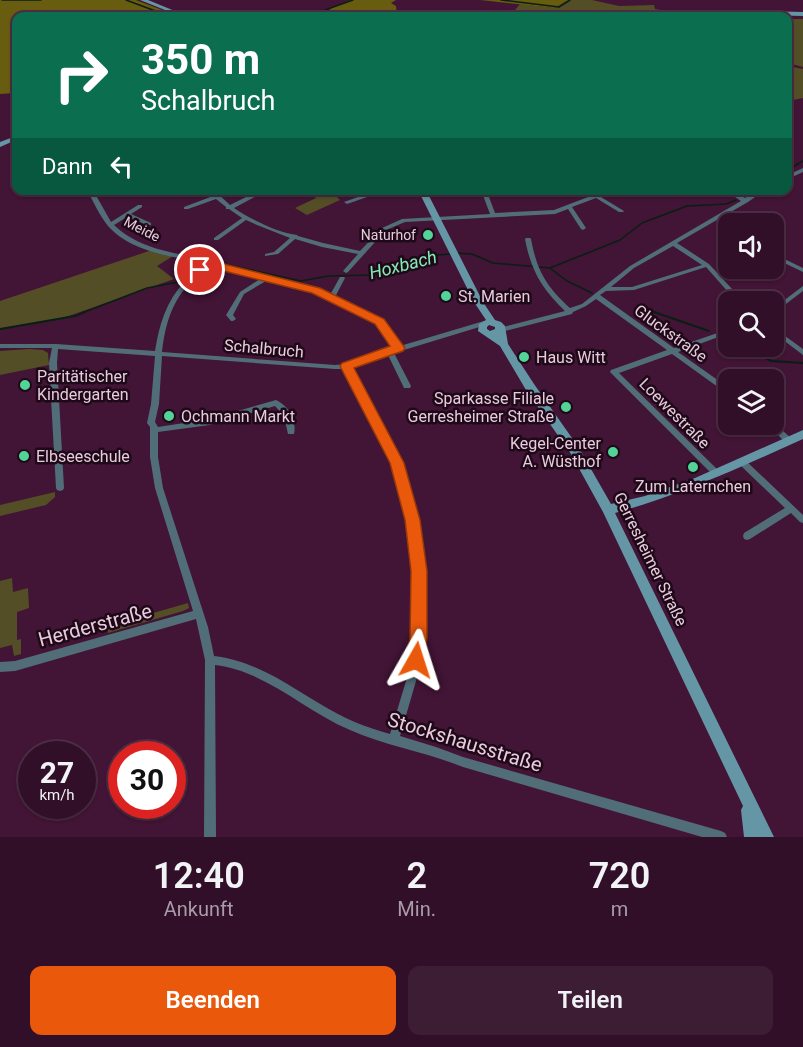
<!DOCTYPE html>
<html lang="de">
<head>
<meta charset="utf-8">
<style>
	:root { --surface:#320f28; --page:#3d1d34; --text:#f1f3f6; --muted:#a89ca8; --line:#4d2f45; --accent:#ea580c }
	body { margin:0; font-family:Roboto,sans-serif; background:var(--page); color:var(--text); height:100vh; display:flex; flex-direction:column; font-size:22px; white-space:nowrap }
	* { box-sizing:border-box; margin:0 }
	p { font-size:20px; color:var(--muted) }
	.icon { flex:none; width:33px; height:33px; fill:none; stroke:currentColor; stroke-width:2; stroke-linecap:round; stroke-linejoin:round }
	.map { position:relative; height:837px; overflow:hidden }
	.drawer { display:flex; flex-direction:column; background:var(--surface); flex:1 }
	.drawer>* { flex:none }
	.guide { position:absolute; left:12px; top:12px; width:780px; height:183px; border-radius:12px; box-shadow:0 2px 4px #0004,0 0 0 2px var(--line); background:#0b6e4f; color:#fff; overflow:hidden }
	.fabs { position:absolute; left:718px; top:213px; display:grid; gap:12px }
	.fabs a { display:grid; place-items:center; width:66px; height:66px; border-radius:12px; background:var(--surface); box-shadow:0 2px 4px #0004,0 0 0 2px var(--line); font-size:30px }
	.speed { position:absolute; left:18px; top:741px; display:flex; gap:12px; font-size:30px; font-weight:700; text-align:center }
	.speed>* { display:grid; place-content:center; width:78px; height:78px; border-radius:50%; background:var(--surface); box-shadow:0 2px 4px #0004,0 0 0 2px var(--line); line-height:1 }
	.speed small { font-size:15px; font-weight:400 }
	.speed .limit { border:9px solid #d22; background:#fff; color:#111 }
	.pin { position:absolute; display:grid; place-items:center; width:51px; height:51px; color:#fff; margin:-26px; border:3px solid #fff; border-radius:50%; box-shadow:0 2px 6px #0007 }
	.me { position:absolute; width:66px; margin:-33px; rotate:6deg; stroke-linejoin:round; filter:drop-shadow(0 0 4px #0008) }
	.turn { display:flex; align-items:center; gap:21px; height:126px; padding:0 30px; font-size:27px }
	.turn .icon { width:78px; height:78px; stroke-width:2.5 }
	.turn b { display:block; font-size:42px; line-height:51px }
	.then { display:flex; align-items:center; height:57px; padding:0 30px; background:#0003; gap:12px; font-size:22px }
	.eta { display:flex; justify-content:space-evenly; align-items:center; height:102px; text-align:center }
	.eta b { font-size:36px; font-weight:600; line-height:42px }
	.cta { display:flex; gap:12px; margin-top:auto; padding:12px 30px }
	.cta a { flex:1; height:69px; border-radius:12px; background:var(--accent); color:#fff; font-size:24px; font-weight:600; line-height:69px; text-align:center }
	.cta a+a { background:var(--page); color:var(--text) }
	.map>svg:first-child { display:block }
	.green { fill:#544e26 }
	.forest { fill:#685c10 }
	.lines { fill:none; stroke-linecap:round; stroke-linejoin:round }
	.stream-far1 { stroke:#081f13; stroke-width:1.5 }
	.stream { stroke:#081f13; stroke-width:2 }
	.street { fill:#516e78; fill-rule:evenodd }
	.secondary { fill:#6596a5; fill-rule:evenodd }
	.route { fill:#ea580c; stroke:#983908; stroke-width:1.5 }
	.poi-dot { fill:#52d397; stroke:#1d0917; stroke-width:2 }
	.labels { text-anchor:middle; stroke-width:5; stroke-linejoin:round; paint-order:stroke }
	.far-street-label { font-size:14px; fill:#e9cbde; stroke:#1d0917 }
	.far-poi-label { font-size:14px; fill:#e9cbde; stroke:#1d0917; text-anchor:end }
	.poi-label { font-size:16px; fill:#e9cbde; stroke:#1d0917; text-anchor:start }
	.street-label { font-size:16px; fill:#e9cbde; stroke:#1d0917 }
	.water-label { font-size:18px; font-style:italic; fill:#85ebb6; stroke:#1d0917 }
	.near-street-label { font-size:20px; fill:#e9cbde; stroke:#1d0917 }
</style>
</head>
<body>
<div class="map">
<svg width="803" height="837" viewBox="0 0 803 837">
	<rect width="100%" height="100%" fill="#421435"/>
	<path class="green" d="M568 0H592L619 6 654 5 655 9 661 10 463 16 511 15 520 4 554 8Z
		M788 19H803V67L788 63Z
		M788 66 803 69V98L788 101Z
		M316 190 331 191 340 200 307 215 295 208 316 198 310 192Z
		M152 250 173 256 157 266 174 279 63 318 0 329V301Z
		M29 349 43 350 48 353 49 365 0 375V351Z
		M55 492V497L46 505 0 516V505Z
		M12 578 13 592 28 588 29 608 17 612V640L21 639V654L14 656 12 645 0 648V581Z
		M188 603 189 608 183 611 108 633V626Z"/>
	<path class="forest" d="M0 0H136L178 16H16V93L0 94Z
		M351 0H396L391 3 396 6 397 16H343L329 9Z
		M480 0H568L554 8Z"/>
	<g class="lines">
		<path class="stream-far1" d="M2 0H41
			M126 0 169 16
			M501 0 559 7 570 0
			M308 16 353 0
			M788 170 803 161
			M745 194 752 190
			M456 253 472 254 493 263 550 268 620 240 642 223 687 206 726 204 736 200
			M551 269 567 281 592 293
			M648 310 658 313
			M82 313 147 288 178 282 199 264 210 261 301 281 328 276 370 275 438 255 450 254"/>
		<path class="stream" d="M654 312 709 331
			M0 329 75 316 85 312
			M727 336 729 338
			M742 346 771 361 803 363"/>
		<path class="street" d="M333 13 342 16H319Z
			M803 168V172L788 179V175Z
			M87 190H93L111 222 138 205H142V207L131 214 151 223V225H147L127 217 114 225C138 248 170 252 202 259L205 261 202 263C171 256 131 252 108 226 100 216 94 203 87 190Z
			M137 190H146L133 196 130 194Z
			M208 190H214L230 205 260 190H268L234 208C248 218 280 234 297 235L298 236 323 243 360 251 382 228 402 219 490 214 481 190H487L488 194 502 190H513L489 197 495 213 554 210 596 194 624 211 623 212H619L596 198 572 207 586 228 583 230 581 229 568 209 555 214 405 222 386 230 348 272 346 273 343 271 358 254 322 247 295 239 278 254 265 256V254L274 252 290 238 257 225 246 220 218 240H214V238L242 218 229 209H226V207L216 199 188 209H184V207L213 196Z
			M371 190H376L373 195 347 204 344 202 369 193Z
			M652 190H658L661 196 660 197H656Z
			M725 190H732L745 198 758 190H765L748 202 677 243 709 264 744 302H737L706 267 634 290 606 291 600 295 674 348 729 329V333L678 352 729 388V395L672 354 619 373 720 472 721 474 720 476H714L610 372 611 370 667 350 596 299 586 306 573 312 572 314 501 332 498 330 499 328 565 311C542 289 531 271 525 239L526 238H530L531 239C537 271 546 286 570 308L582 304 630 266 741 201ZM673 246 702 265 632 287H611L634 268Z
			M774 254 803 268V272L774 258Z
			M729 258V262L720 263 717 261 720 259Z
			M216 263 330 295 340 277H344L345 278 335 297 382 319 400 346 484 321 487 323 486 325 394 353 411 386 410 388H404L388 355 350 367 401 463 420 538 423 571 424 638 416 681 400 736 436 747 463 757 721 831 725 833 727 837H702L463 767C426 752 386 746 350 730 303 710 266 671 215 665L216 837H204L205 660 196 619 15 671 0 672V662L15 661 193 611 155 488 150 457V427L147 423 151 404 155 356 58 349 57 363 64 488 63 490 60 491 57 490 56 488 49 363 52 348H0V344H56L155 351C159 325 166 302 184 282 193 272 202 264 216 263ZM211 267H216L260 279 240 292 226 315 231 321H233L236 319 233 315 244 294 266 281 321 295 378 323 395 348 387 349 386 351 346 364 335 365 162 352C165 326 171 304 188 285 195 277 202 270 211 267ZM162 356 335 369H344L393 463 412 538 415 571 414 638 406 681 390 734C372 729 355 723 338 714 296 692 263 662 214 656L208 627 163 488 158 457V432L210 425 275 406 284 416 288 434H294C297 420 289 406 276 400L210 419 158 427 155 422 159 404Z
			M803 286V291L774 313V308Z
			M774 328 803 349V355L774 333Z
			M774 423 791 438 792 440 791 442H785L767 424H774Z
			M742 459 745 460 803 515V523L800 522 791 513 750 539 747 540 744 539 743 536 744 533 785 508 739 464 738 462 739 460Z"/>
		<path class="secondary" d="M140 0H148L187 16H180Z
			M711 10 803 12V16L711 14 559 16 562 14Z
			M16 136V140L0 147V142Z
			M418 190H426L483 302 495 320 501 322 505 326 508 344 534 384 579 448 611 504 645 496 695 478 803 430V439C741 467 681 495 615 513L774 837H744L741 810 743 806 603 512 571 454 526 390 500 346 478 331 479 324 486 320 474 302ZM489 325 495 327V329L490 331 487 329V327Z"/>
	</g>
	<path class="route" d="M216 262 320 288 384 319 405 348 403 351 354 368 404 463 420 520 427 571V638L422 666 416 668 409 666 407 660 410 638 411 571 405 520 390 463 340 366 342 363 390 346 375 324 312 293 216 269H209L200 273 194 270 202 263Z"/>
	<g class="poi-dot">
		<circle cx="428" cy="235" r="6"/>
		<circle cx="446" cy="296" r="6"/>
		<circle cx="524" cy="357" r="6"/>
		<circle cx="25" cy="385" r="6"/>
		<circle cx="566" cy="407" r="6"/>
		<circle cx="169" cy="416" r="6"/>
		<circle cx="613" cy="452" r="6"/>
		<circle cx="24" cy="456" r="6"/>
		<circle cx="693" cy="467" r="6"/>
	</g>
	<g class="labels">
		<g class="far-street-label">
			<text transform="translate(142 229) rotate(27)" y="5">Meide</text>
		</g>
		<g class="far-poi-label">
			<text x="416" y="240">Naturhof</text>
		</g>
		<g class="poi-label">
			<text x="458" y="302">St. Marien</text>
			<text x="536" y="363">Haus Witt</text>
			<text x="37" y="382">Paritätischer<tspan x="37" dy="18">Kindergarten</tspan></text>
			<text x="554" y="404" text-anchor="end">Sparkasse Filiale<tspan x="554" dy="18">Gerresheimer Straße</tspan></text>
			<text x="181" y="422">Ochmann Markt</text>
			<text x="601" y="449" text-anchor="end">Kegel-Center<tspan x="601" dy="18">A. Wüsthof</tspan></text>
			<text x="36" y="462">Elbseeschule</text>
			<text x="693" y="492" text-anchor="middle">Zum Laternchen</text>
		</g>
		<g class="street-label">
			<text transform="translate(671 333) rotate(36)" y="6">Gluckstraße</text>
			<text transform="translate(264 348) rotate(5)" y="6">Schalbruch</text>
			<text transform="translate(675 413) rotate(45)" y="6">Loewestraße</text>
			<text transform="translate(651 559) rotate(64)" y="6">Gerresheimer Straße</text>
		</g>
		<g class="water-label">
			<text transform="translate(403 265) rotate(-14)" y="6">Hoxbach</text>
		</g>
		<g class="near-street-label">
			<text transform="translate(95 625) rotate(-15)" y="7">Herderstraße</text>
			<text transform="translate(465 742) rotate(17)" y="7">Stockshausstraße</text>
		</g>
	</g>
</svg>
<div class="fabs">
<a><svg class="icon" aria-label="sound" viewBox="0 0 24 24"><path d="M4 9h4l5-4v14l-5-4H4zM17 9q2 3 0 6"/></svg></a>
<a><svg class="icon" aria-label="search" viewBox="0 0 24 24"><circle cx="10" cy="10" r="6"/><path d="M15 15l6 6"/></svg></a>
<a><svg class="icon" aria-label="layers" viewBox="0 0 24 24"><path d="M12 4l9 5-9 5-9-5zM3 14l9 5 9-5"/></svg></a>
</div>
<div class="speed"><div>27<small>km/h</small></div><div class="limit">30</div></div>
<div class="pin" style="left:200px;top:270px;background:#d93025"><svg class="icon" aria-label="arrive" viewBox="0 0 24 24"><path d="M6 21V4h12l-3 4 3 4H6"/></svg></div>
<svg class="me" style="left:416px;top:660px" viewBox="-20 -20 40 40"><path d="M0-17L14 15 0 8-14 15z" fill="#ea580c" stroke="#fff" stroke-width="4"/></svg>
<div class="guide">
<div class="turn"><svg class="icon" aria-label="right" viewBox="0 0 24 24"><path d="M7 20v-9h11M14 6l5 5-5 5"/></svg><div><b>350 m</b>Schalbruch</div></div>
<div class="then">Dann<svg class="icon" aria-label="left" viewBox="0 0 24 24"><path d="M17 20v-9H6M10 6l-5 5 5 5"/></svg></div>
</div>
</div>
<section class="drawer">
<div class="eta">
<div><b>12:40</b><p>Ankunft</p></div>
<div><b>2</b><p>Min.</p></div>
<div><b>720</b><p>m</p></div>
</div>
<div class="cta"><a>Beenden</a><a>Teilen</a></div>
</section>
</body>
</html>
